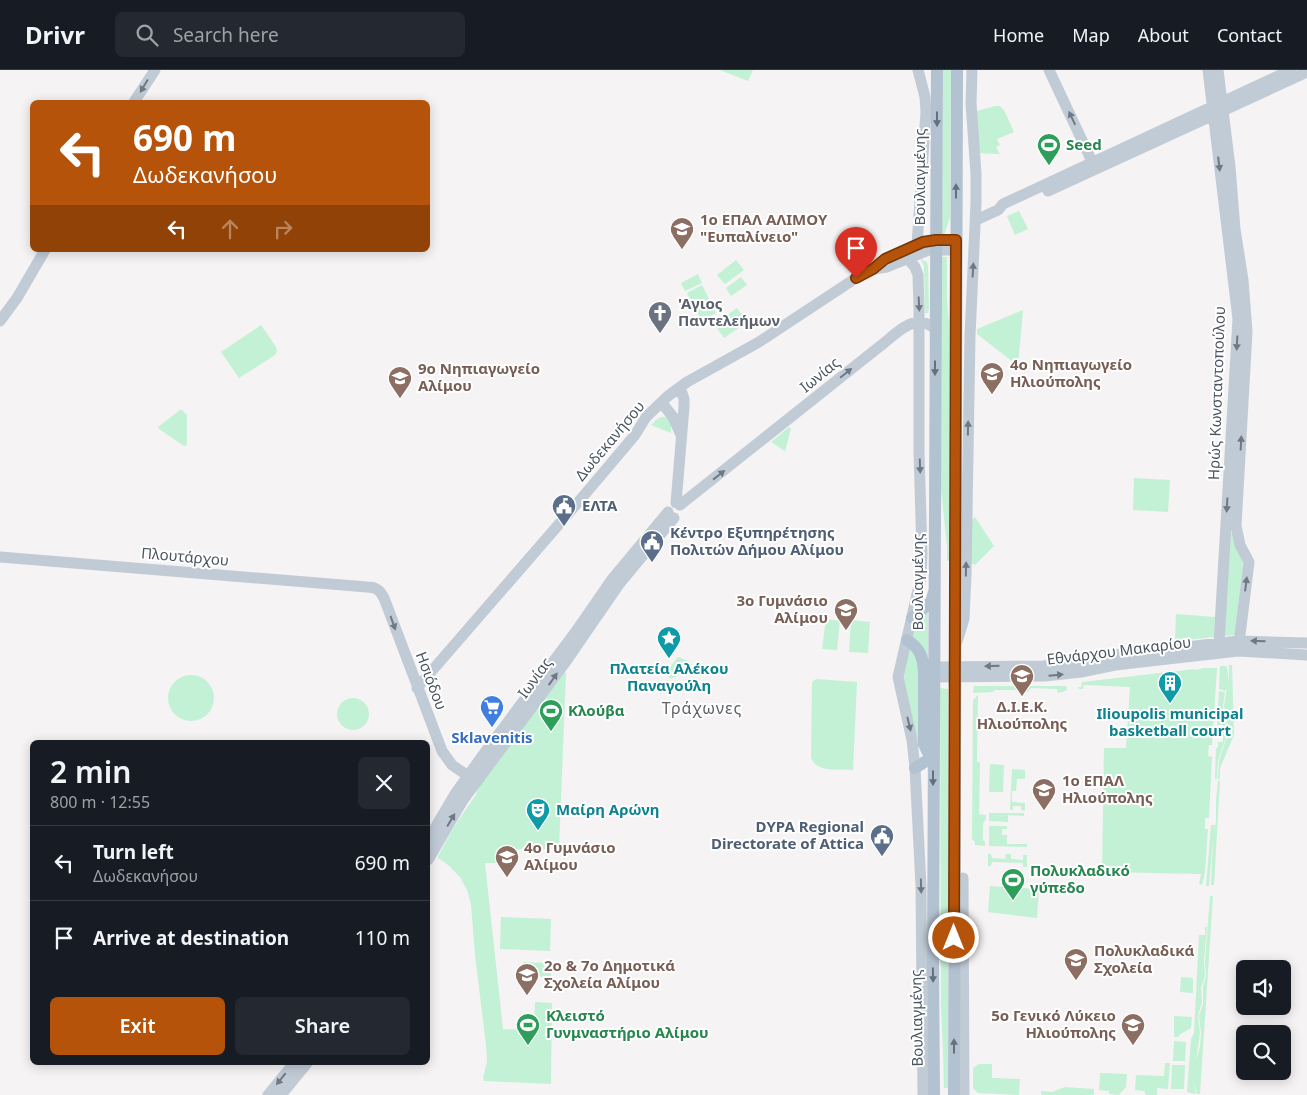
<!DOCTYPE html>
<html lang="en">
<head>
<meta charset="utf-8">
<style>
	:root { --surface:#171b24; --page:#242831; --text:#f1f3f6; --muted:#9ea1a6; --line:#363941; --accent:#b45309 }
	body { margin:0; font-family:"Noto Sans",sans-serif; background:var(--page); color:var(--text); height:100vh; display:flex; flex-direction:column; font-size:19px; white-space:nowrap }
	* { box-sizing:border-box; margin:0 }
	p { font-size:16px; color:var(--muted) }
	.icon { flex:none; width:28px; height:28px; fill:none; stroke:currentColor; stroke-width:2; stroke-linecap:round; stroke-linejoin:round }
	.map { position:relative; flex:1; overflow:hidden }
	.sheet { position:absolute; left:30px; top:670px; width:400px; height:325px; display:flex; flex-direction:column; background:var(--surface); border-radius:8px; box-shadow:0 2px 12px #0003 }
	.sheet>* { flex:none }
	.banner { position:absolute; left:30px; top:30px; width:400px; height:152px; border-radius:8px; box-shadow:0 2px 12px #0003; background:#b45309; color:#fff; overflow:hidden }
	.fabs { position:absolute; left:1236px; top:890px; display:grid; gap:10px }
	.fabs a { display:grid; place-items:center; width:55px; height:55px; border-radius:8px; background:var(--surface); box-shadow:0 2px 12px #0003; font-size:25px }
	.pin { position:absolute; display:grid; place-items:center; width:42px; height:42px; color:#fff; margin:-51px -21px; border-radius:50% 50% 50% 0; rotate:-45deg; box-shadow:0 0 5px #0007 }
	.pin .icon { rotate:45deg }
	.me { position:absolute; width:55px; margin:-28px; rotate:0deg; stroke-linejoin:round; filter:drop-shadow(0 0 4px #0008) }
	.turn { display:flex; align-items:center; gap:18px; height:105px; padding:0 20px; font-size:22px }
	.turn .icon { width:65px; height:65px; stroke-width:2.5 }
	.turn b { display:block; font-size:35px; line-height:42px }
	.lanes { display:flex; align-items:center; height:48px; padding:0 20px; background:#0003; justify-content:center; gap:25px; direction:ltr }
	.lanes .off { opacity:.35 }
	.round { display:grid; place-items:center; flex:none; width:52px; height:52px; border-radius:8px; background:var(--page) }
	.summary { display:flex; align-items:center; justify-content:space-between; height:85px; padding:0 20px }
	h1 { font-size:30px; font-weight:600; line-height:38px }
	.button { display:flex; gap:10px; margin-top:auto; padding:10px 20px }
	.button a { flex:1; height:58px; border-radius:8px; background:var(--accent); color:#fff; font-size:20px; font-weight:600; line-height:58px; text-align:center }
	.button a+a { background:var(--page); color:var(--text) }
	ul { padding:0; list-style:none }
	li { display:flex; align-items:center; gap:15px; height:75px; padding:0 20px; border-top:1px solid var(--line) }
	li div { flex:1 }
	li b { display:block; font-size:19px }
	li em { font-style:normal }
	header { display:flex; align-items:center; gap:30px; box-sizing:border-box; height:70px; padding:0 25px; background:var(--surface); border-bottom:1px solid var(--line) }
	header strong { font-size:24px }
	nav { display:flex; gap:28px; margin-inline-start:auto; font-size:18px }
	.search { width:350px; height:45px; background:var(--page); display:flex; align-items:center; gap:12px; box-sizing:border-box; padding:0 18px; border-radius:8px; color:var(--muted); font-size:19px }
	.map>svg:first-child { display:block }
	.green { fill:#c3f1d5 }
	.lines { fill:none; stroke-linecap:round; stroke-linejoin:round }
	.secondary { stroke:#c1cbd6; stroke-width:11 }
	.primary { stroke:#b3c2d1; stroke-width:12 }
	.oneway { fill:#6e7984 }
	.oneway2 { fill:#64717d }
	.route-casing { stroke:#753606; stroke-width:12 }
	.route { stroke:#b45309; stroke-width:9 }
	.labels { text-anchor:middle; stroke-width:4; stroke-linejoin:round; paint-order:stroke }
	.leisure-label { font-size:15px; font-weight:bold; fill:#27864d; stroke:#fff; text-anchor:start }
	.street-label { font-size:15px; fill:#4a5661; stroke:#fff }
	.education-label { font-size:15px; font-weight:bold; fill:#785e54; stroke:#fff; text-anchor:start }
	.worship-label { font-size:15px; font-weight:bold; fill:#5b616d; stroke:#fff; text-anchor:start }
	.service-label { font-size:15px; font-weight:bold; fill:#4e5e75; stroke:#fff; text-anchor:start }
	.culture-label { font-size:15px; font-weight:bold; fill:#0d838f; stroke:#fff }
	.shop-label { font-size:15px; font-weight:bold; fill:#366cbe; stroke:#fff }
	.neighbourhood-label { font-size:16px; letter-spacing:1px; fill:#5f6368; stroke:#fff }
</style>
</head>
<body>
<header>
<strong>Drivr</strong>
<div class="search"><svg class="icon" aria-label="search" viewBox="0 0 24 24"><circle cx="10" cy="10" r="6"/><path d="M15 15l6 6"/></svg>Search here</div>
<nav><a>Home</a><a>Map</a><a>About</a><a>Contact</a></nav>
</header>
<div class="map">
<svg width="1307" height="1025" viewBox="0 0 1307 1025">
	<rect width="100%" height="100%" fill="#f5f3f3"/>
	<path class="green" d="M720 0H753L748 11Z
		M943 0H951L950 147 945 163 942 166Z
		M995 36H1000L1004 40 1014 62 997 69 1000 75 996 77 1000 84 977 83V41Z
		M1019 141 1028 159 1015 165 1007 146Z
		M942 187H947V231L949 253V491H947V476L941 419Z
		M920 189 927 192 928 196 929 238 928 243H925L924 196Z
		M736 190 744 200 725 214 717 205Z
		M698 204 702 213 685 221 681 213Z
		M741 207 747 215 731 226 726 218Z
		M702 215 716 243 701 250 687 223Z
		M737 238 747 252 724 268 714 254Z
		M1023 240 1018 296 977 264V259Z
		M261 255 276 277 277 281 275 285 239 308 221 282Z
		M180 340H182L187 345V373L186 376H184L159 359 158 357Z
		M661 347H667L671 351V363L651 355 656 350Z
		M789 357 791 359 785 381 771 372Z
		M1134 408 1170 410 1168 442 1133 440Z
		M975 447 994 476 975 495 971 493V450Z
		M1230 462 1233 463 1243 493 1235 565 1224 566Z
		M928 540V590L913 568V565L916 549Z
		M1176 544 1215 547 1214 567 1175 571Z
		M826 549 840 551 837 580 822 579Z
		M851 550 870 552 868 583 849 582Z
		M910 578 919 589V678L903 608Z
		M678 587 691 592 688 599 685 602 682 600 680 601 681 604 670 609 666 602Z
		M1229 595H1232L1234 665 1220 698V709H1218L1219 690 1229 661 1224 636 1229 606Z
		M1220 596H1226C1230 604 1228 612 1226 621L1219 619Z
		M1201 598H1217L1212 675H1209L1208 686 1212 687 1209 748H1205V759H1208L1205 802 1202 815 1199 814 1201 804 1102 802 1104 678H1126L1130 617 1084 615 1083 619H1079L1078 617H1081L1082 612 1195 599V600L1201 599Z
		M563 602 566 603V604L559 779H499V793H485L503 959 534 960 535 932 552 933 551 1014 484 1011 483 1008 487 992 486 975 475 885 471 834 467 820 460 807 448 795 438 788V786L454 757 477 723 476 719Z
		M168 628a23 23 0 1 1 46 0a23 23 0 1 1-46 0Z
		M817 609 857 612 853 700C839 699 817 703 811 688L812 613 814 610Z
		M974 616H1066L1067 620 1065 621 1058 623 1057 619 1031 618 1028 622H1018L1016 620H995L993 622 973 623Z
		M940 618 948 619V1018H944L943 980 941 937Z
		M1219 621 1225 622 1223 636 1228 661H1223V655H1217Z
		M978 625 977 692H980L979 744 986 745V749L983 753V770L985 772V776L975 775V772L972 769 973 630Z
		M337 644a16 16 0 1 1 32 0a16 16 0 1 1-32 0Z
		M1223 662H1228L1218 690 1217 709H1215L1216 678H1218V672H1223Z
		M990 694 1004 695 1003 722H989Z
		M1012 699 1025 700V709H1017L1016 721H1012V732L1025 733V741L1021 740V736H1013V740H1010Z
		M1218 710 1220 711 1214 815H1211L1213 768 1216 752V731Z
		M989 743H1024V746L1008 745V752L989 751Z
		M1211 755H1215L1213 768 1209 816H1206Z
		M989 756H1007V759H1002V765H1007V774H1027V777L989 776Z
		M988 784H991L992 788 1005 789 1006 784H1011V789L1023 790V785H1027V797H1023V793L992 792 991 796H988Z
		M990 816 1039 819 1037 848 988 842Z
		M1210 826H1213L1200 1024H1197L1193 1010 1196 1024 1187 1022 1191 969 1194 963 1199 865H1205V857H1207L1204 890 1205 906 1201 918 1202 932 1198 946 1200 963 1196 991 1200 976 1201 963 1199 946 1203 934V916L1206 906 1205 891Z
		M501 847 551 849 550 881 500 879Z
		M523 892 552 893 551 907 522 906Z
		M1181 907 1193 908V923L1180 922Z
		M1174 946 1192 947 1191 958 1179 965V967H1174Z
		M1174 971 1186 972 1185 991H1173Z
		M1165 993H1170L1168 1019 1157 1018V1025H1146L1144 1021 1135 1020 1136 1005 1164 1006Z
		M979 994H992V1008L1020 1009 1019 1025 978 1023 973 1018V998Z
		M1172 995H1185L1184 1019H1171Z
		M1100 1003 1127 1004 1126 1017 1119 1025 1109 1024V1021L1099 1020Z
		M1065 1017 1094 1019V1025H1041V1021L1052 1022Z"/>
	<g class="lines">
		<path class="secondary" d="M1049 0 1095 98
			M1208 0 1238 249 1219 573
			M1218 0 1230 97 1235 159 1243 210 1247 262 1236 456 1240 475 1249 492 1238 581
			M134 32 155 0
			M1048 121 1307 2
			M976 150 998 140 1003 134 1291 0
			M917 175 926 42 925 27 918 0
			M907 188 915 197 918 205 919 240V382L922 484 921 507 898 607 912 670 915 698 921 816 923 1025
			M874 199 887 197 929 180H956
			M0 251 17 228 45 180
			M662 333 673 347 681 365
			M676 433 684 337V329L680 317
			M680 435 884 273C894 265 907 252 920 252 926 252 931 256 936 259
			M0 487 367 517C376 517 380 520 384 528L442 681 452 695 477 712
			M957 572 964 549 966 505 970 266 976 133V104L971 33 972 0
			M934 597 1043 596 1068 593 1115 585 1239 571 1307 573
			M934 607 1045 606 1081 602 1115 595 1238 581 1307 585
			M417 618 586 423 635 365 646 347 668 326 687 312 759 272 856 208 873 199 885 189 923 172 936 170H956
			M428 770 455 724 483 685 577 560 613 508 668 442
			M428 790 463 730 567 590 620 513 674 448
			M963 808 964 1025
			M268 1025 295 992
			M281 1025 308 992"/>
		<path class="primary" d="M912 548 931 532 934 522
			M907 570C920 578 923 587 924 602V674L927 681 934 686 915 698
			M934 1025 933 892 937 0
			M954 1025 957 0"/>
	</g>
	<defs><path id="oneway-solid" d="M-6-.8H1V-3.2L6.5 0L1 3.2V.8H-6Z" transform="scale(1.25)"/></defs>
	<g class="oneway">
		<use href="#oneway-solid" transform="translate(144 16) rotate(121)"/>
		<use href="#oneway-solid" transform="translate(1072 48) rotate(-115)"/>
		<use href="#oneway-solid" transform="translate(1219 94) rotate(83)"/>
		<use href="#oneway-solid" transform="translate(973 200) rotate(-87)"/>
		<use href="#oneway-solid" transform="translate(919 234) rotate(87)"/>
		<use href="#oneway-solid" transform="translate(1237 273) rotate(93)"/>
		<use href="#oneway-solid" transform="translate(846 303) rotate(-39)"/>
		<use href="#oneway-solid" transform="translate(968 358) rotate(-89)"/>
		<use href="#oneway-solid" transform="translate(1241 373) rotate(-87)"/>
		<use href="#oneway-solid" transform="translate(920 396) rotate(88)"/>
		<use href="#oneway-solid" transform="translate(719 405) rotate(-38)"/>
		<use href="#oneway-solid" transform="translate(1227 435) rotate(93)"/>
		<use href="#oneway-solid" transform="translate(966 499) rotate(-89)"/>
		<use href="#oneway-solid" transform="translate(1246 514) rotate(-83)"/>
		<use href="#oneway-solid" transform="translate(393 553) rotate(70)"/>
		<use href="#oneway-solid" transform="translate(1258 571) rotate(-178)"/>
		<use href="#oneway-solid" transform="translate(992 596) rotate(179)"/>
		<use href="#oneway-solid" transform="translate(1056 605) rotate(-5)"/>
		<use href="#oneway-solid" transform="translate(553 609) rotate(-55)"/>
		<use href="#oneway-solid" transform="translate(909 654) rotate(77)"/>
		<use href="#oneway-solid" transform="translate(451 750) rotate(-59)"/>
		<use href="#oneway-solid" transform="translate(921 816) rotate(89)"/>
		<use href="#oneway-solid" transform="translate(281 1009) rotate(129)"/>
	</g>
	<g class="oneway2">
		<use href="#oneway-solid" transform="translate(937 49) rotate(90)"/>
		<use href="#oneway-solid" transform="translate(956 121) rotate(-90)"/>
		<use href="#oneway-solid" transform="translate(935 298) rotate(90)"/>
		<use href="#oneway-solid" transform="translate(933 708) rotate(90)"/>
		<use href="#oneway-solid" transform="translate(933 905) rotate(89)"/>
		<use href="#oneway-solid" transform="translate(954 976) rotate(-90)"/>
	</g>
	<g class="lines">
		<g class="route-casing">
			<path id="route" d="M856 208 873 199 885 189 923 172 936 170H956L954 868"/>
		</g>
		<use href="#route" class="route"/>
	</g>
	<defs>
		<g id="stadium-pin" transform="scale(1.25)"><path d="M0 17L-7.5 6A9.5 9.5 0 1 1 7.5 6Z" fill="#2e9e5b" stroke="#fff"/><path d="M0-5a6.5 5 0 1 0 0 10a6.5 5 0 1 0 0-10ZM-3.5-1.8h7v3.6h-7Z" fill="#fff"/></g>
		<g id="school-pin" transform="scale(1.25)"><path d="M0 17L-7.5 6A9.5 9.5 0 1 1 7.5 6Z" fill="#8d6e63" stroke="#fff"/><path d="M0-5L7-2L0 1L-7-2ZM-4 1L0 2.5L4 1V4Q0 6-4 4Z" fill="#fff"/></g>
		<g id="church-pin" transform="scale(1.25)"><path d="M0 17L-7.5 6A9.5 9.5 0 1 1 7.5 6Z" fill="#6b7280" stroke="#fff"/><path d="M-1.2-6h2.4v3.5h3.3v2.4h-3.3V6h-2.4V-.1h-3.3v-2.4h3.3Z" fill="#fff"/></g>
		<g id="civic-pin" transform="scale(1.25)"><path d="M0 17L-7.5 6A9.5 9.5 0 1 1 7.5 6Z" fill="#5c6f8a" stroke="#fff"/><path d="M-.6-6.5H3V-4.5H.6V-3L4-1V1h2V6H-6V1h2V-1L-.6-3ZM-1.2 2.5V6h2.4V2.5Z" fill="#fff"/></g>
		<g id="sight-pin" transform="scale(1.25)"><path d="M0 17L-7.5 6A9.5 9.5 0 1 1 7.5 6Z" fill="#0f9aa8" stroke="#fff"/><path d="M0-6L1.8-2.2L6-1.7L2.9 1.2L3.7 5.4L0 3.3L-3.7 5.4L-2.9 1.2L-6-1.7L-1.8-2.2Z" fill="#fff"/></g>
		<g id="building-pin" transform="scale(1.25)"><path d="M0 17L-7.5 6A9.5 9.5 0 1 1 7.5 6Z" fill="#0f9aa8" stroke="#fff"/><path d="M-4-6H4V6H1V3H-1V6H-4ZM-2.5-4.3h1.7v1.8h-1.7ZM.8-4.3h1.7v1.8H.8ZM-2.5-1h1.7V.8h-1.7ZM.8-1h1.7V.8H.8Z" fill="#fff"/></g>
		<g id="supermarket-pin" transform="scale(1.25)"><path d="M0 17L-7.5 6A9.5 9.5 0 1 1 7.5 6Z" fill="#3f7fe0" stroke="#fff"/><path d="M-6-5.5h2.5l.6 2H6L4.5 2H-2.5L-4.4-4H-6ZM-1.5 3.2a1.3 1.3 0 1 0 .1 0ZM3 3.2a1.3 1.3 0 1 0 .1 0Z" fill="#fff"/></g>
		<g id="theatre-pin" transform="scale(1.25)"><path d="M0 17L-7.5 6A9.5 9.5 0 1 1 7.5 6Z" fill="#0f9aa8" stroke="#fff"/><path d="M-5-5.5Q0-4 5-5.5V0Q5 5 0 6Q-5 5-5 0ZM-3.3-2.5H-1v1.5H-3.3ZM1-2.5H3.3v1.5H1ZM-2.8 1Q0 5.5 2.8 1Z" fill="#fff"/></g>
	</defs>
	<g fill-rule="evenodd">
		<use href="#stadium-pin" x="1049" y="75"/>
		<use href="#school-pin" x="682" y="159"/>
		<use href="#church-pin" x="660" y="243"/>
		<use href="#school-pin" x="992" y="304"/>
		<use href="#school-pin" x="400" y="308"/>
		<use href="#civic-pin" x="564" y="436"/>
		<use href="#civic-pin" x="652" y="472"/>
		<use href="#school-pin" x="846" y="540"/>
		<use href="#sight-pin" x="669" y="568"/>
		<use href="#school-pin" x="1022" y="606"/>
		<use href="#building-pin" x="1170" y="613"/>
		<use href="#supermarket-pin" x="492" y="637"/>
		<use href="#stadium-pin" x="551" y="641"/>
		<use href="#school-pin" x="1044" y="720"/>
		<use href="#theatre-pin" x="538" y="740"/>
		<use href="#civic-pin" x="882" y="766"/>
		<use href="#school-pin" x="507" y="787"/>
		<use href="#stadium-pin" x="1013" y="810"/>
		<use href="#school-pin" x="1076" y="890"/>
		<use href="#school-pin" x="527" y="905"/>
		<use href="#stadium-pin" x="528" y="955"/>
		<use href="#school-pin" x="1133" y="955"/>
	</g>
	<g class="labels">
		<g class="leisure-label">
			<text x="1066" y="80">Seed</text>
			<text x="568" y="646">Κλούβα</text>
			<text x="1030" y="806">Πολυκλαδικό<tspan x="1030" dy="17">γύπεδο</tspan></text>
			<text x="546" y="951">Κλειστό<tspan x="546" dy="17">Γυνμναστήριο Αλίμου</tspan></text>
		</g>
		<g class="street-label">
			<text transform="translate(920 107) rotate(-90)" y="5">Βουλιαγμένης</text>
			<text transform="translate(820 305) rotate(-39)" y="5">Ιωνίας</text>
			<text transform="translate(1217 323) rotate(-88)" y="5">Ηρώς Κωνσταντοπούλου</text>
			<text transform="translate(610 371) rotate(-50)" y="5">Δωδεκανήσου</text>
			<text transform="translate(185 487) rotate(5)" y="5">Πλουτάρχου</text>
			<text transform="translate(918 512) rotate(-90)" y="5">Βουλιαγμένης</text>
			<text transform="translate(1119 581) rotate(-7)" y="5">Εθνάρχου Μακαρίου</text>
			<text transform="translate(535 608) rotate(-54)" y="5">Ιωνίας</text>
			<text transform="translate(431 611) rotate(69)" y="5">Ησιόδου</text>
			<text transform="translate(917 948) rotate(-91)" y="5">Βουλιαγμένης</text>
		</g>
		<g class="education-label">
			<text x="700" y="155">1ο ΕΠΑΛ ΑΛΙΜΟΥ<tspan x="700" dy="17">"Ευπαλίνειο"</tspan></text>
			<text x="1010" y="300">4ο Νηπιαγωγείο<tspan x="1010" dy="17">Ηλιούπολης</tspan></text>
			<text x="418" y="304">9ο Νηπιαγωγείο<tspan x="418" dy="17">Αλίμου</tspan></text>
			<text x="828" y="536" text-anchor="end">3ο Γυμνάσιο<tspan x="828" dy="17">Αλίμου</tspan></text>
			<text x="1022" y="642" text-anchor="middle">Δ.Ι.Ε.Κ.<tspan x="1022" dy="17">Ηλιούπολης</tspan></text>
			<text x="1062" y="716">1ο ΕΠΑΛ<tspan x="1062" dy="17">Ηλιούπολης</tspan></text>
			<text x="524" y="783">4ο Γυμνάσιο<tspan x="524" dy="17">Αλίμου</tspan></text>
			<text x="1094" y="886">Πολυκλαδικά<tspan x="1094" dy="17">Σχολεία</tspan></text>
			<text x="544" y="901">2ο &amp; 7ο Δημοτικά<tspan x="544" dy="17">Σχολεία Αλίμου</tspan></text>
			<text x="1116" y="951" text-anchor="end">5ο Γενικό Λύκειο<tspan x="1116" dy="17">Ηλιούπολης</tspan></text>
		</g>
		<g class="worship-label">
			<text x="678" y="239">'Αγιος<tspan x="678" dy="17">Παντελεήμων</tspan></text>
		</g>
		<g class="service-label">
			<text x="582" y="441">ΕΛΤΑ</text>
			<text x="670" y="468">Κέντρο Εξυπηρέτησης<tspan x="670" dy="17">Πολιτών Δήμου Αλίμου</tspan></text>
			<text x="864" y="762" text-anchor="end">DYPA Regional<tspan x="864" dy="17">Directorate of Attica</tspan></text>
		</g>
		<g class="culture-label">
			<text x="669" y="604">Πλατεία Αλέκου<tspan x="669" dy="17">Παναγούλη</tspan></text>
			<text x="1170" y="649">Ilioupolis municipal<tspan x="1170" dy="17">basketball court</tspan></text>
			<text x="556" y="745" text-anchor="start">Μαίρη Αρώνη</text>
		</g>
		<g class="shop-label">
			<text x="492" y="673">Sklavenitis</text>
		</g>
		<g class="neighbourhood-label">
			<text x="702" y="644">Τράχωνες</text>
		</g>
	</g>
</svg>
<div class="fabs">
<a><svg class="icon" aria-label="sound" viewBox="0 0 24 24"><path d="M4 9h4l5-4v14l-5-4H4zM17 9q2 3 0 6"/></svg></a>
<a><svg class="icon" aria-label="search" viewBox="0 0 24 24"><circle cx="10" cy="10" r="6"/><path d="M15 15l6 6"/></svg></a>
</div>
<div class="pin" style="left:856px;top:208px;background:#d93025"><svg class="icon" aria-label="arrive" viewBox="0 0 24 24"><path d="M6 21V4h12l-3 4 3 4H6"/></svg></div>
<svg class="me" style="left:954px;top:868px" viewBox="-20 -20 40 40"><circle r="17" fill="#b45309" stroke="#fff" stroke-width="3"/><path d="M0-11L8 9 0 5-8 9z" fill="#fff"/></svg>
<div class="banner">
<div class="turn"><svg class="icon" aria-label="left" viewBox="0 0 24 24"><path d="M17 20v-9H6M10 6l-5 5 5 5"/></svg><div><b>690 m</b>Δωδεκανήσου</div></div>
<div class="lanes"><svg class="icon" aria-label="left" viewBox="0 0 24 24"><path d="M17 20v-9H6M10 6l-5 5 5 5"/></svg><svg class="icon off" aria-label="ahead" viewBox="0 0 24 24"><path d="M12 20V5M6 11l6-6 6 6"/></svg><svg class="icon off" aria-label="right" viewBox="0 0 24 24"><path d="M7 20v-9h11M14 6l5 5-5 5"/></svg></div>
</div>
<section class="sheet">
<div class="summary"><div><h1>2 min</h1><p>800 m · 12:55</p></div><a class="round"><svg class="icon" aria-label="close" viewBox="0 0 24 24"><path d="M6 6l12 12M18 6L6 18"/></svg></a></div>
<ul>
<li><svg class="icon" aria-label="left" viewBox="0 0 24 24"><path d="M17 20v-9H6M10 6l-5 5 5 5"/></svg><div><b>Turn left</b><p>Δωδεκανήσου</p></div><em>690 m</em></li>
<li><svg class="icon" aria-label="arrive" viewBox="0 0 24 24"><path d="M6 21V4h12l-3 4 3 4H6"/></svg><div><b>Arrive at destination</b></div><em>110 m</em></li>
</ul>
<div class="button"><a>Exit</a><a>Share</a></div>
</section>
</div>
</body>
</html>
